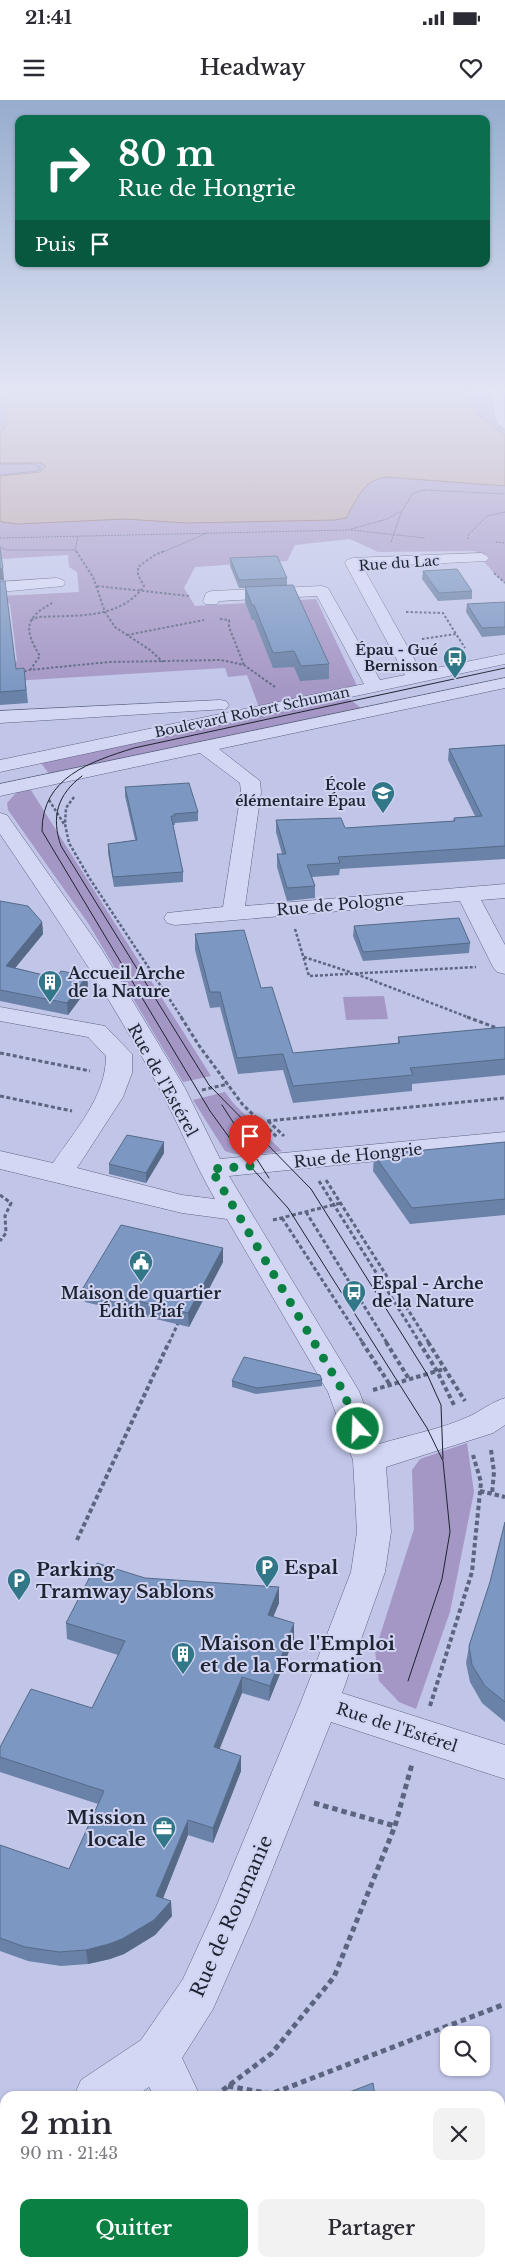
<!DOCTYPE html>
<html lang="fr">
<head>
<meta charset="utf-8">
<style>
	:root { --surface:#fff; --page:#f2f2f3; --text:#2b2b33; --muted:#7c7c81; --accent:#0b8043 }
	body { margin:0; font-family:"Libre Baskerville",serif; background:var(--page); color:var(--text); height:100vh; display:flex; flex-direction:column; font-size:19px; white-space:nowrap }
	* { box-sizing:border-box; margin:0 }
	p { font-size:16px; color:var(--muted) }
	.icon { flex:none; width:28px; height:28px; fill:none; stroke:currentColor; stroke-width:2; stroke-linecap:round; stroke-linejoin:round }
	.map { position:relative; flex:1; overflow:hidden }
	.panel { position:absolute; left:0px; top:1991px; width:505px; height:176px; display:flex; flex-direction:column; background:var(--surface); border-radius:15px 15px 0 0; box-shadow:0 1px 4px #0004 }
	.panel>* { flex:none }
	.banner { position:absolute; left:15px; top:15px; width:475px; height:152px; border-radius:10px; box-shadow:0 1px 4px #0004; background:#0b6e4f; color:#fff; overflow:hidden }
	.buttons { position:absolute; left:440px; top:1926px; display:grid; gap:10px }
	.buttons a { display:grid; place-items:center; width:50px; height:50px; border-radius:10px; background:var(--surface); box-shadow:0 1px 4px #0004; font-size:25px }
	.pin { position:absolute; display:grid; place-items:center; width:42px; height:42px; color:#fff; margin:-51px -21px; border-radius:50% 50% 50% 0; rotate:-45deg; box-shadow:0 0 5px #0007 }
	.pin .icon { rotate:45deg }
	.me { position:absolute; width:55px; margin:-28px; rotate:340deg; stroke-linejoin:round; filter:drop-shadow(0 0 4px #0008) }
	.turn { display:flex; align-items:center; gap:18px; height:105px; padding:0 20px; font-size:22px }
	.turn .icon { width:65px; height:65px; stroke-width:2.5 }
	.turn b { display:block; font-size:35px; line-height:42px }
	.then { display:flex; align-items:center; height:48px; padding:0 20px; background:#0003; gap:10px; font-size:19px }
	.round { display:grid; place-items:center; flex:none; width:52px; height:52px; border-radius:10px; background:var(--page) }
	.summary { display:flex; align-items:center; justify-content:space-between; height:85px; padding:0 20px }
	h1 { font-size:30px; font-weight:600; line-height:38px }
	.action { display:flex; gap:10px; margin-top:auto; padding:10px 20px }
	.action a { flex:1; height:58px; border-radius:10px; background:var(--accent); color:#fff; font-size:20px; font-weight:600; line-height:58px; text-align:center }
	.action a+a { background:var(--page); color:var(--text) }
	.status { display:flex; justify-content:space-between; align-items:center; height:35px; padding:0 25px; background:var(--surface); direction:ltr }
	.status svg { height:14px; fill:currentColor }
	header { display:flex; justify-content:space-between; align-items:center; height:65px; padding:0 20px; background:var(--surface); font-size:22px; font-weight:600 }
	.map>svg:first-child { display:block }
	.green { fill:#a597c5 }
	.water { fill:#bba3a6; stroke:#886c6d }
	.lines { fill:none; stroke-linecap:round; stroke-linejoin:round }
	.minor-casing { stroke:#5b6580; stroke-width:1 }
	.path-far5 { stroke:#5b6580; stroke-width:1; stroke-dasharray:2 1; stroke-linecap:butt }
	.path-far4 { stroke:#5b6580; stroke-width:2; stroke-dasharray:2.5 2; stroke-linecap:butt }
	.path-far3 { stroke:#5b6580; stroke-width:2.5; stroke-dasharray:3 2; stroke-linecap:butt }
	.path-far2 { stroke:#5b6580; stroke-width:3; stroke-dasharray:4 2.5; stroke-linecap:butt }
	.path-far1 { stroke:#5b6580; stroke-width:4; stroke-dasharray:4.5 3; stroke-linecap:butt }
	.path { stroke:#5b6580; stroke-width:5; stroke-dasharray:5.5 4; stroke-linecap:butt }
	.minor { fill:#d3d7f4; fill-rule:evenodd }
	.tram { stroke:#1d2431; stroke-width:1 }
	.wall { fill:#6a82a7 }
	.shaded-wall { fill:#566a88 }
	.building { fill:#7b97c2; stroke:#566a88 }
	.route { stroke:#0b8043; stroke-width:9; stroke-dasharray:0 16.2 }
	.labels { text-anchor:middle; stroke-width:4; stroke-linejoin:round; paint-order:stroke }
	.far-street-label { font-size:14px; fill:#1d2431; stroke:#d0d3f0 }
	.far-poi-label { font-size:14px; font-weight:bold; fill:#1d2431; stroke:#d0d3f0; text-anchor:end }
	.street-label { font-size:16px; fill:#1d2431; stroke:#d0d3f0 }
	.poi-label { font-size:16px; font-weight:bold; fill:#1d2431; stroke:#d0d3f0; text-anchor:start }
	.near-poi-label { font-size:19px; font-weight:bold; fill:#1d2431; stroke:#d0d3f0; text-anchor:start }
	.near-street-label { font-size:19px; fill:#1d2431; stroke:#d0d3f0 }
</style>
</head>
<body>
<div class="status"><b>21:41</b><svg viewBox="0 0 49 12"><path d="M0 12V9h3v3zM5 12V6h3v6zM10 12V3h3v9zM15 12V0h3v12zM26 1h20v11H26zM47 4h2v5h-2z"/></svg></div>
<header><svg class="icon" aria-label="menu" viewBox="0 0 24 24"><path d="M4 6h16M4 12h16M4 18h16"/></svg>Headway<svg class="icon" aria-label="heart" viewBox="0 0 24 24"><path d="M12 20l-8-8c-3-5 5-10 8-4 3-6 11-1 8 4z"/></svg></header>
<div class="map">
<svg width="505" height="2167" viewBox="0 0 505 2167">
	<rect width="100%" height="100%" fill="#c1c5e8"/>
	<path class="green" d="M0 288H505V483L493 472 475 451 378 452 350 439 295 445 287 461 195 467 184 488 195 506 316 499 358 588 259 607 247 575 228 577 225 568 13 581 0 569 17 561 10 504 1 496 79 492 77 472 69 467 68 455 0 459Z
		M345 595 362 609 50 675 41 663Z
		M29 687 211 976 183 982 88 823 8 710 7 703 16 693Z
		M384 896 388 919 346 920 343 897Z
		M225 992 233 1003 282 1051C265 1054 241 1058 225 1051L193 1000Z
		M467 1343 474 1392 450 1512 416 1609 399 1602 379 1581 375 1551 414 1429 412 1370 420 1359Z"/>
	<path class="water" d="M0 288H466L478 315 505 335V386L386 377C363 380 357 399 346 418L334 420 187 423 125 419 18 424 2 422 0 421V376L40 372 46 366 41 363H0V333L6 326 7 312 0 298Z"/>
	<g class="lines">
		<g class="minor-casing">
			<path id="minor" d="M483 288H498L504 294 505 328C493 325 493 306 492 295Z
				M481 453 486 455 489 458 486 461 363 467 421 571 505 554V564L0 672V660L364 584 317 496 219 501 217 504H205L203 501 206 493 212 491 322 486 328 488 380 580 405 575 345 463 347 460 353 458Z
				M57 478 63 480 65 483 63 486 0 492V482Z
				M505 578V588L219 649 260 681 261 692 245 806 505 784V798L481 800 505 845V874L497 872 493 867 460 801 175 825 167 823 164 818 167 813 223 807 241 692 240 683 200 653 0 696V684Z
				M220 600 226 601 229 605 226 609 0 623V611Z
				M0 713 7 715 102 850 185 988 220 1059 505 1032V1048L229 1076 359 1291 379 1344C409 1335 442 1329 470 1316 482 1310 492 1302 505 1298V1325L493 1333 386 1367 391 1432 385 1472 342 1593 505 1645V1679L331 1622 253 1818 213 1909 182 1958 200 1996H154L149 1987 136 1996H74L81 1980 141 1940 183 1879 216 1807 301 1602 351 1472 357 1432 353 1360 328 1292 227 1119 182 1113 0 1069V1051L53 1063C75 1030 106 997 106 956L88 937 0 921V907L105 926 132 954V973L123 997 77 1068 182 1095 215 1099C194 1063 179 1024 159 988 112 899 56 817 0 734Z
				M5 2014V2060L0 2062V2016Z
				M177 2162H225V2167H177Z"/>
		</g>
		<path class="path-far5" d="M0 310V314
			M0 364H34L41 368 36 371 0 375
			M351 430 425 438
			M0 438 348 430 387 419 403 410 413 393 424 390 505 394
			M468 439V435L487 416 505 412
			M391 442 402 410
			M496 442 505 443
			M0 447 7 450H75
			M77 453 75 450 78 436
			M161 453 207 433"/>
		<path class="path-far4" d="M76 451 93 477 105 512 115 527 150 550 163 562
			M494 473 505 483
			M97 486 190 496
			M406 512 443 513 456 534
			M220 519 229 520V527L244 565
			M31 520 38 517C75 515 120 520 144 486L138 475V467L153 456 164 451
			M127 535 204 520
			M422 539 456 534 465 548
			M30 570 40 556C24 530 24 518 52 503
			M20 573 29 570 109 562 221 560 244 565 275 587"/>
		<path class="path-far3" d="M74 697 66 708 65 724 69 743 90 779 182 918
			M49 700 64 724
			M295 829 309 876 476 867
			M304 857 350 872
			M356 874 470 918"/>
		<path class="path-far2" d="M181 917 200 947 243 1005 277 1037
			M467 917 505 931
			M0 953 90 971
			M202 990 228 984
			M0 996 72 1011
			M267 1021 505 998
			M268 1021 284 1036
			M326 1080 429 1243
			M319 1081 420 1243
			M0 1095 11 1103 5 1116 6 1133 0 1141
			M306 1112 387 1243
			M282 1118 363 1243
			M273 1120 341 1103
			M169 1243 179 1221"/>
		<path class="path-far1" d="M362 1242 390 1285
			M386 1242 409 1279
			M419 1242 437 1271 455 1307
			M428 1242 465 1301
			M373 1290 444 1269
			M491 1350 494 1372 492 1394
			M480 1391 505 1397
			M77 1440 169 1242
			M430 1606 472 1472 481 1382 473 1355"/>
		<path class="path" d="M314 1703 395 1726
			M228 1986 271 1994 505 1904
			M215 1996 272 1953 334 1877 395 1726 412 1664"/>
		<use href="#minor" class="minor"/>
		<path class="tram" d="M82 676C57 695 51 717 61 746L209 985 311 1089 427 1274 441 1305 443 1359
			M222 1005 269 1078
			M408 1581 442 1479 450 1432 443 1361 427 1328 288 1108 250 1066 210 1011 42 731C42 677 90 662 134 648L505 568"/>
	</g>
	<path class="wall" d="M230 458 287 478V485L329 564V579L300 581 294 567 273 568 254 520H252L245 502V488H239L230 466Z
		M423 471 472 491V499L438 501 422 479Z
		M0 481 16 569 24 568 28 603 0 605Z
		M505 502V535L482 537 466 512 467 504Z
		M505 645V759L340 769 339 775 312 777 315 786V798L287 801 277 767V754H282L276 732V720L345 728 453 721 454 718 475 716 448 660 449 649Z
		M125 687 198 712V721L175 723V725H173L183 772V782L114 787 108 753V744L135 740 125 696Z
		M0 801 42 822 43 834 15 868 56 878 87 876 88 888 68 915 0 901Z
		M354 826 470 843 469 853 363 861 353 836Z
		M195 834 261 888 293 953 398 943V937L505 927V975L412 984V991L293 1003 283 970 238 974 220 907 210 908 195 850Z
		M164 1042V1053L146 1083 109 1074V1064Z
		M505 1042V1115L410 1124 373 1071 374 1055Z
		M223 1148V1162L189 1227 85 1202 83 1188Z
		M322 1280V1286L256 1294 232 1287V1281Z
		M505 1422V1622L482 1603 470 1582 466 1563 469 1546 490 1482Z
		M145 1478 279 1503 273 1516 294 1539 269 1601 242 1593 219 1649 241 1656V1671L213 1743 188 1735 163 1798 172 1816 155 1835 124 1854 110 1859 88 1864 61 1866 28 1861 0 1851V1745L69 1769 98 1704 0 1672V1647L92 1608 118 1555 67 1539 66 1523Z
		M505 2129V2167H503L500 2150V2135L501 2130Z"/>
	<path class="shaded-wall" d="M3 468 4 480H0V469Z
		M42 822 43 834 7 878 6 866Z
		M87 876 88 888 68 915 67 903Z
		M164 1042V1053L146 1083V1073Z
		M223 1148V1162L189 1227 188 1213Z
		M279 1487V1503L268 1530V1515Z
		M294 1523V1539L269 1601 270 1586Z
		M242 1577V1593L214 1663V1647Z
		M241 1656V1671L213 1743V1728Z
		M188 1720V1735L158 1811 156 1796Z
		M171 1801 172 1816 155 1835 124 1854 110 1859 88 1864 86 1850Z"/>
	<path class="building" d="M0 448 3 468 0 469Z
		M277 456 287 478 239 480 230 458Z
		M457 469 472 491 439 493 423 471Z
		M0 481H5L16 569 24 568 26 590 0 592Z
		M293 485 329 564 301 566 294 551 273 553 254 505H252L245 487Z
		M505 502V527L482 528 467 504Z
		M505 645V746L338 757 340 763 307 765 315 786 287 788 277 754H286L276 720 341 718 345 728 455 721 454 718 482 716 449 649Z
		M189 683 198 712 174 714 175 716H171L183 772 113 777 108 744 137 740 125 687Z
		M0 801 28 806 42 822 6 866 56 878 61 871 87 876 67 903 0 890Z
		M459 818 470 843 363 852 354 826Z
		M244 830 261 888 272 887 293 953 400 943 398 937 505 927V959L410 968 413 975 293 986 283 954 237 958 220 892H210L195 834Z
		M127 1035 164 1042 146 1073 109 1064Z
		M505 1042V1099L412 1108 374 1055Z
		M121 1125 223 1148 188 1213 83 1188Z
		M244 1257 320 1275 322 1280 257 1288 232 1281Z
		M505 1422V1602L485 1586 472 1565 469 1546 490 1482Z
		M97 1463 145 1478 279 1487 268 1515 294 1523 270 1586 242 1577 214 1647 241 1656 213 1728 188 1720 156 1796 171 1801 154 1820 122 1839 109 1844 86 1850 59 1852 25 1847 0 1838V1745L69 1769 104 1691 0 1657V1647L31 1589 92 1608 125 1541 66 1523Z
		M373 1983 375 1996H339Z
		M5 2122V2162H124V2167H0V2123Z
		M505 2129V2148L501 2130Z
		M247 2162H399L400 2167H247Z"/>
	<linearGradient id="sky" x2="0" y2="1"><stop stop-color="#96adce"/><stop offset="0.49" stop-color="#e3e5f5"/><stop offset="1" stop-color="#e3e5f5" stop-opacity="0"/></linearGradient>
	<rect width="505" height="592" fill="url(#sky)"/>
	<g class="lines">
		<path class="route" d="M250 1066 211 1069 343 1291 358 1329"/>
	</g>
	<defs>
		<g id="bus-pin" transform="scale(1.25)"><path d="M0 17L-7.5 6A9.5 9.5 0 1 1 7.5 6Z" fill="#327788" stroke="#d0d3f0"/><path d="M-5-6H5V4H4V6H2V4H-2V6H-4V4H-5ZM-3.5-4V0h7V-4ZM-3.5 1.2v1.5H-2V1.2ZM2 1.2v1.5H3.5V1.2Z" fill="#fff"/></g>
		<g id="school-pin" transform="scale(1.25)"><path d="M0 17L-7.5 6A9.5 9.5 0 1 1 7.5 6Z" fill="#327788" stroke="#d0d3f0"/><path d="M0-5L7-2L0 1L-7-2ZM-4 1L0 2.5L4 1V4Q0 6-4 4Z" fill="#fff"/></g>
		<g id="building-pin" transform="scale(1.25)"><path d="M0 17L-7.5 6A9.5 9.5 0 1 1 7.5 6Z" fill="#327788" stroke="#d0d3f0"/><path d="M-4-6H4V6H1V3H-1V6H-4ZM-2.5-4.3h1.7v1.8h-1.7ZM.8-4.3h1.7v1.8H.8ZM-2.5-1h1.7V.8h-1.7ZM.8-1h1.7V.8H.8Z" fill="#fff"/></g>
		<g id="civic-pin" transform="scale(1.25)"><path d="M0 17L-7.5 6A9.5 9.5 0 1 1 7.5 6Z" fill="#327788" stroke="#d0d3f0"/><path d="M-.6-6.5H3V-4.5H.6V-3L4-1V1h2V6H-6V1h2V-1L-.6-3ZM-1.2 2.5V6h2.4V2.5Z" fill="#fff"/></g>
		<g id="parking-pin" transform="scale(1.25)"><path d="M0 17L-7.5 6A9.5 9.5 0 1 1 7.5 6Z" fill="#327788" stroke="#d0d3f0"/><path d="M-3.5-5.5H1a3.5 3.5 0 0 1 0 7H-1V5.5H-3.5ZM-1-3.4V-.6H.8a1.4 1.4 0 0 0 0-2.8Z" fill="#fff"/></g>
		<g id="office-pin" transform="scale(1.25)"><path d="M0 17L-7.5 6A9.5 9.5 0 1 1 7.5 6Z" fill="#327788" stroke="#d0d3f0"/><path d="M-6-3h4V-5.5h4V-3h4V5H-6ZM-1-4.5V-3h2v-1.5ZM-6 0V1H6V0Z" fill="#fff"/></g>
	</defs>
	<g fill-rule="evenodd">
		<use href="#bus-pin" x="455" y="558"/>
		<use href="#school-pin" x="383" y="693"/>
		<use href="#building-pin" x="50" y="882"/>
		<use href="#civic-pin" x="141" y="1162"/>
		<use href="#bus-pin" x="354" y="1192"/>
		<use href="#parking-pin" x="267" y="1467"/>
		<use href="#parking-pin" x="19" y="1480"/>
		<use href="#building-pin" x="183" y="1554"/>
		<use href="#office-pin" x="164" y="1728"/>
	</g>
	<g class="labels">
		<g class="far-street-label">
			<text transform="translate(399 463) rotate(-4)" y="5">Rue du Lac</text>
			<text transform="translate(252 612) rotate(-12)" y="5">Boulevard Robert Schuman</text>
		</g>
		<g class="far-poi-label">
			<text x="438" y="555">Épau - Gué<tspan x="438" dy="16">Bernisson</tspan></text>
			<text x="366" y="690">École<tspan x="366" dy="16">élémentaire Épau</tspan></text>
		</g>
		<g class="street-label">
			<text transform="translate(340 804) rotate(-5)" y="6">Rue de Pologne</text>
			<text transform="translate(163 980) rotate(61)" y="6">Rue de l'Estérel</text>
			<text transform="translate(358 1055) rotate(-6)" y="6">Rue de Hongrie</text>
			<text transform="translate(397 1627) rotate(18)" y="6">Rue de l'Estérel</text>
		</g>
		<g class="poi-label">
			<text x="68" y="879">Accueil Arche<tspan x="68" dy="18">de la Nature</tspan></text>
			<text x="372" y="1189">Espal - Arche<tspan x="372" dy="18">de la Nature</tspan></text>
			<text x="141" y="1199" text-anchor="middle">Maison de quartier<tspan x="141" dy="18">Édith Piaf</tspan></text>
		</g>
		<g class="near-poi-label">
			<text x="284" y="1474">Espal</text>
			<text x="36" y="1476">Parking<tspan x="36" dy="22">Tramway Sablons</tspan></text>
			<text x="200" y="1550">Maison de l'Emploi<tspan x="200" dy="22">et de la Formation</tspan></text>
			<text x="146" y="1724" text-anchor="end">Mission<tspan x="146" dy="22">locale</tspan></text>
		</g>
		<g class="near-street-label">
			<text transform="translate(231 1816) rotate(-66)" y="7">Rue de Roumanie</text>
		</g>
	</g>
</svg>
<div class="buttons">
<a><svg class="icon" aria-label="search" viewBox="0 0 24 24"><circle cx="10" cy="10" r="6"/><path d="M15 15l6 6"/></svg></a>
</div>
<div class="pin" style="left:250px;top:1066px;background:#d93025"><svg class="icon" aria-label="arrive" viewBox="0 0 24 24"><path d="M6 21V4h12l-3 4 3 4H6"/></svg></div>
<svg class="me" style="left:358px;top:1329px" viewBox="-20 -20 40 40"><circle r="17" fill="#0b8043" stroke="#fff" stroke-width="3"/><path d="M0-11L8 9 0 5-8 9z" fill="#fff"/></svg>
<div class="banner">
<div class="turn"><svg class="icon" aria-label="right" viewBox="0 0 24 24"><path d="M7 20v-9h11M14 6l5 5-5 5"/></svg><div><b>80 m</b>Rue de Hongrie</div></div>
<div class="then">Puis<svg class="icon" aria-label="arrive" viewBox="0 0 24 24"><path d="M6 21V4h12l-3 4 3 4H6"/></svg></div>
</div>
<section class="panel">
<div class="summary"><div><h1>2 min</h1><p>90 m · 21:43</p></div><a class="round"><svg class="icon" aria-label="close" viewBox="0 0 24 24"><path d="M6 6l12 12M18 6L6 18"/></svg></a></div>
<div class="action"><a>Quitter</a><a>Partager</a></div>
</section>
</div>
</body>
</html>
